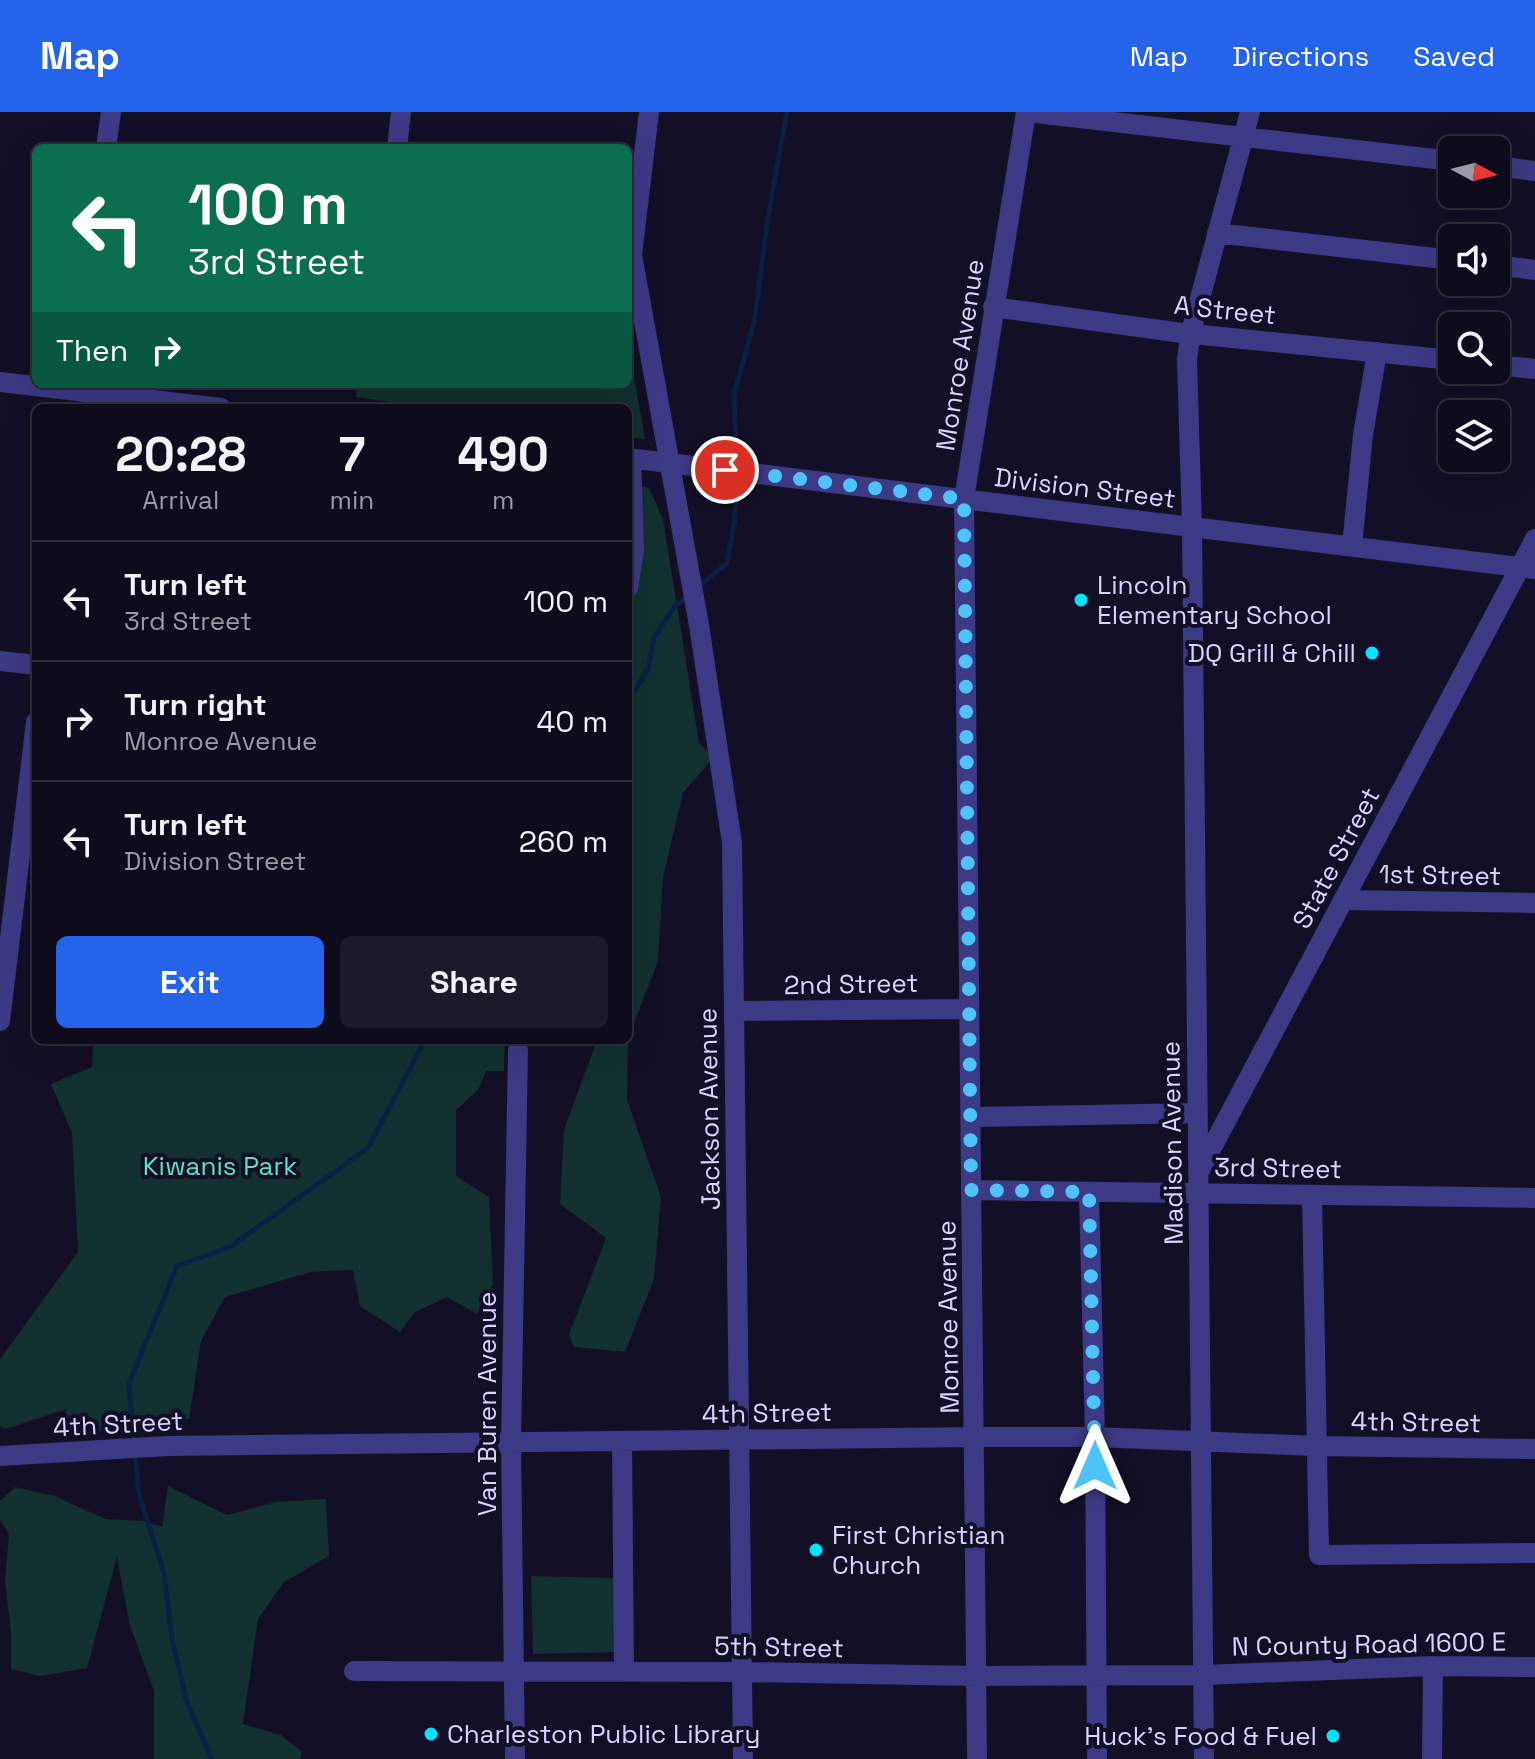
<!DOCTYPE html>
<html lang="en">
<head>
<meta charset="utf-8">
<style>
	:root { --surface:#0e0b1c; --page:#1c1929; --text:#f1f3f6; --muted:#9b9ba3; --line:#2e2b3b; --accent:#2563eb }
	body { margin:0; font-family:"Space Grotesk",sans-serif; background:var(--page); color:var(--text); height:100vh; display:flex; flex-direction:column; font-size:30px; white-space:nowrap }
	* { box-sizing:border-box; margin:0 }
	p { font-size:26px; color:var(--muted) }
	.icon { flex:none; width:44px; height:44px; fill:none; stroke:currentColor; stroke-width:2; stroke-linecap:round; stroke-linejoin:round }
	.map { position:relative; flex:1; overflow:hidden }
	.drawer { position:absolute; left:32px; top:292px; width:600px; height:640px; display:flex; flex-direction:column; background:var(--surface); border-radius:12px; box-shadow:0 8px 32px #0002,0 0 0 2px var(--line) }
	.drawer>* { flex:none }
	.banner { position:absolute; left:32px; top:32px; width:600px; height:244px; border-radius:12px; box-shadow:0 8px 32px #0002,0 0 0 2px var(--line); background:#0b6e4f; color:#fff; overflow:hidden }
	.needle { width:52px; rotate:97deg }
	.tools { position:absolute; left:1438px; top:24px; display:grid; gap:16px }
	.tools a { display:grid; place-items:center; width:72px; height:72px; border-radius:12px; background:var(--surface); box-shadow:0 8px 32px #0002,0 0 0 2px var(--line); font-size:40px }
	.pin { position:absolute; display:grid; place-items:center; width:68px; height:68px; color:#fff; margin:-34px; border:4px solid #fff; border-radius:50%; box-shadow:0 2px 8px #0007 }
	.me { position:absolute; width:88px; margin:-44px; rotate:0deg; stroke-linejoin:round; filter:drop-shadow(0 0 6px #0008) }
	.turn { display:flex; align-items:center; gap:28px; height:168px; padding:0 24px; font-size:36px }
	.turn .icon { width:104px; height:104px; stroke-width:2.5 }
	.turn b { display:block; font-size:56px; line-height:68px }
	.then { display:flex; align-items:center; height:76px; padding:0 24px; background:#0003; gap:16px; font-size:30px }
	.eta { display:flex; justify-content:space-evenly; align-items:center; height:136px; text-align:center }
	.eta b { font-size:48px; font-weight:700; line-height:56px }
	.cta { display:flex; gap:16px; margin-top:auto; padding:16px 24px }
	.cta a { flex:1; height:92px; border-radius:12px; background:var(--accent); color:#fff; font-size:32px; font-weight:700; line-height:92px; text-align:center }
	.cta a+a { background:var(--page); color:var(--text) }
	ul { padding:0; list-style:none }
	li { display:flex; align-items:center; gap:24px; height:120px; padding:0 24px; border-top:2px solid var(--line) }
	li div { flex:1 }
	li b { display:block; font-size:30px }
	li em { font-style:normal }
	header { display:flex; align-items:center; gap:48px; box-sizing:border-box; height:112px; padding:0 40px; background:var(--accent); color:#fff }
	header strong { font-size:38px }
	nav { display:flex; gap:44px; margin-inline-start:auto; font-size:28px }
	.map>svg:first-child { display:block }
	.green { fill:#12302f }
	.lines { fill:none; stroke-linecap:round; stroke-linejoin:round }
	.stream { stroke:#0a1f44; stroke-width:5 }
	.minor { stroke:#3d3a85; stroke-width:20 }
	.route { stroke:#4fc3f7; stroke-width:14; stroke-dasharray:0 25.2 }
	.poi-dot { fill:#00e5ff; stroke:#130f26; stroke-width:3 }
	.labels { text-anchor:middle; stroke-width:8; stroke-linejoin:round; paint-order:stroke }
	.street-label { font-size:26px; fill:#d9d4ff; stroke:#130f26 }
	.poi-label { font-size:26px; fill:#d9d4ff; stroke:#130f26; text-anchor:start }
	.park-label { font-size:26px; fill:#5fe0c0; stroke:#130f26 }
</style>
</head>
<body>
<header>
<strong>Map</strong>
<nav><a>Map</a><a>Directions</a><a>Saved</a></nav>
</header>
<div class="map">
<svg width="1535" height="1647" viewBox="0 0 1535 1647">
	<rect width="100%" height="100%" fill="#130f26"/>
	<path class="green" d="M628 230 645 327 628 325V296H433L356 285 357 272H628Z
		M628 371 649 376 663 407 699 631 713 646 683 681 663 765 658 849 628 927Z
		M93 928H505L504 959H486L478 978 456 998V1064L489 1085 493 1172 477 1202 447 1185 415 1200 400 1220 360 1194 353 1158 311 1160 225 1185 201 1229 189 1307 178 1308V1320L64 1319 66 1297 6 1317 0 1314V1247L78 1140 72 1021 51 972 92 955Z
		M597 928H628L627 988 661 1085 654 1167 625 1240 574 1235 569 1223 606 1126 560 1092 564 1018Z
		M168 1374 227 1403 276 1390 326 1387 329 1444 284 1470 258 1507 243 1612 281 1623 302 1640 300 1647H154V1579L130 1514 117 1445 87 1556 40 1564 11 1557V1521L5 1468 9 1422 0 1407V1389L15 1375 54 1384 106 1407 143 1409 162 1415Z
		M531 1464 618 1466 617 1540 533 1542Z"/>
	<g class="lines">
		<path class="stream" d="M736 331 734 282 754 211 768 105 787 0
			M699 474 727 451 735 407 737 373
			M628 589 648 557 654 526 674 495 688 483
			M134 1331 129 1272 177 1154 230 1135 368 1036 425 928
			M135 1341 139 1382 164 1461 172 1527 187 1591 212 1647"/>
		<path class="minor" d="M649 0 632 143 699 513 732 731 743 1647
			M1027 0 1452 49
			M106 36 111 0
			M397 36 401 0
			M1496 54 1535 59
			M1217 121 1452 148
			M1496 153 1535 158
			M993 195 1182 221 1452 248
			M1496 253 1535 257
			M0 270 221 296
			M628 346 1535 457
			M1352 434 1363 323 1377 240
			M628 476 634 438 631 346
			M0 549 36 553
			M1343 788 1535 791
			M734 899 969 897
			M0 909 36 610
			M972 1005 1198 1001
			M1200 1058 1535 427
			M971 1078 1535 1086
			M1089 1080 1095 1325 1097 1647
			M1312 1083 1319 1443 1535 1441
			M622 1329 624 1559
			M0 1344 167 1334 976 1325H1095L1316 1334 1535 1337
			M354 1559 742 1560 977 1564 1204 1563 1433 1554 1535 1555
			M515 1647 511 1331 518 938
			M977 1647 964 387 1026 0
			M1204 1647 1192 415 1187 247 1191 220 1250 0
			M1432 1647 1433 1554"/>
	</g>
	<g class="lines">
		<path class="route" d="M725 358 964 387 971 1078 1089 1080 1095 1354"/>
	</g>
	<g class="poi-dot">
		<circle cx="1081" cy="488" r="8"/>
		<circle cx="1372" cy="541" r="8"/>
		<circle cx="816" cy="1438" r="8"/>
		<circle cx="431" cy="1622" r="8"/>
		<circle cx="1333" cy="1624" r="8"/>
	</g>
	<g class="labels">
		<g class="street-label">
			<text transform="translate(1225 198) rotate(6)" y="9">A Street</text>
			<text transform="translate(960 243) rotate(-81)" y="9">Monroe Avenue</text>
			<text transform="translate(1085 376) rotate(7)" y="9">Division Street</text>
			<text transform="translate(1336 746) rotate(-62)" y="9">State Street</text>
			<text transform="translate(1440 763) rotate(1)" y="9">1st Street</text>
			<text transform="translate(851 872) rotate(-1)" y="9">2nd Street</text>
			<text transform="translate(709 997) rotate(-91)" y="9">Jackson Avenue</text>
			<text transform="translate(1172 1031) rotate(-91)" y="9">Madison Avenue</text>
			<text transform="translate(1278 1056) rotate(1)" y="9">3rd Street</text>
			<text transform="translate(948 1205) rotate(-91)" y="9">Monroe Avenue</text>
			<text transform="translate(487 1292) rotate(-90)" y="9">Van Buren Avenue</text>
			<text transform="translate(767 1301) rotate(-1)" y="9">4th Street</text>
			<text transform="translate(1416 1310) rotate(1)" y="9">4th Street</text>
			<text transform="translate(118 1312) rotate(-3)" y="9">4th Street</text>
			<text transform="translate(1369 1532) rotate(-1)" y="9">N County Road 1600 E</text>
			<text transform="translate(779 1535) rotate(1)" y="9">5th Street</text>
		</g>
		<g class="poi-label">
			<text x="1097" y="482">Lincoln<tspan x="1097" dy="30">Elementary School</tspan></text>
			<text x="1356" y="550" text-anchor="end">DQ Grill &amp; Chill</text>
			<text x="832" y="1432">First Christian<tspan x="832" dy="30">Church</tspan></text>
			<text x="447" y="1631">Charleston Public Library</text>
			<text x="1317" y="1633" text-anchor="end">Huck's Food &amp; Fuel</text>
		</g>
		<g class="park-label">
			<text x="220" y="1063">Kiwanis Park</text>
		</g>
	</g>
</svg>
<div class="tools">
<a><svg class="needle" viewBox="-14 -14 28 28"><path d="M0-13l5 13h-10z" fill="#e53935"/><path d="M0 13l5-13h-10z" fill="#9b9ba3"/></svg></a>
<a><svg class="icon" aria-label="sound" viewBox="0 0 24 24"><path d="M4 9h4l5-4v14l-5-4H4zM17 9q2 3 0 6"/></svg></a>
<a><svg class="icon" aria-label="search" viewBox="0 0 24 24"><circle cx="10" cy="10" r="6"/><path d="M15 15l6 6"/></svg></a>
<a><svg class="icon" aria-label="layers" viewBox="0 0 24 24"><path d="M12 4l9 5-9 5-9-5zM3 14l9 5 9-5"/></svg></a>
</div>
<div class="pin" style="left:725px;top:358px;background:#d93025"><svg class="icon" aria-label="arrive" viewBox="0 0 24 24"><path d="M6 21V4h12l-3 4 3 4H6"/></svg></div>
<svg class="me" style="left:1095px;top:1354px" viewBox="-20 -20 40 40"><path d="M0-17L14 15 0 8-14 15z" fill="#4fc3f7" stroke="#fff" stroke-width="4"/></svg>
<div class="banner">
<div class="turn"><svg class="icon" aria-label="left" viewBox="0 0 24 24"><path d="M17 20v-9H6M10 6l-5 5 5 5"/></svg><div><b>100 m</b>3rd Street</div></div>
<div class="then">Then<svg class="icon" aria-label="right" viewBox="0 0 24 24"><path d="M7 20v-9h11M14 6l5 5-5 5"/></svg></div>
</div>
<section class="drawer">
<div class="eta">
<div><b>20:28</b><p>Arrival</p></div>
<div><b>7</b><p>min</p></div>
<div><b>490</b><p>m</p></div>
</div>
<ul>
<li><svg class="icon" aria-label="left" viewBox="0 0 24 24"><path d="M17 20v-9H6M10 6l-5 5 5 5"/></svg><div><b>Turn left</b><p>3rd Street</p></div><em>100 m</em></li>
<li><svg class="icon" aria-label="right" viewBox="0 0 24 24"><path d="M7 20v-9h11M14 6l5 5-5 5"/></svg><div><b>Turn right</b><p>Monroe Avenue</p></div><em>40 m</em></li>
<li><svg class="icon" aria-label="left" viewBox="0 0 24 24"><path d="M17 20v-9H6M10 6l-5 5 5 5"/></svg><div><b>Turn left</b><p>Division Street</p></div><em>260 m</em></li>
</ul>
<div class="cta"><a>Exit</a><a>Share</a></div>
</section>
</div>
</body>
</html>
